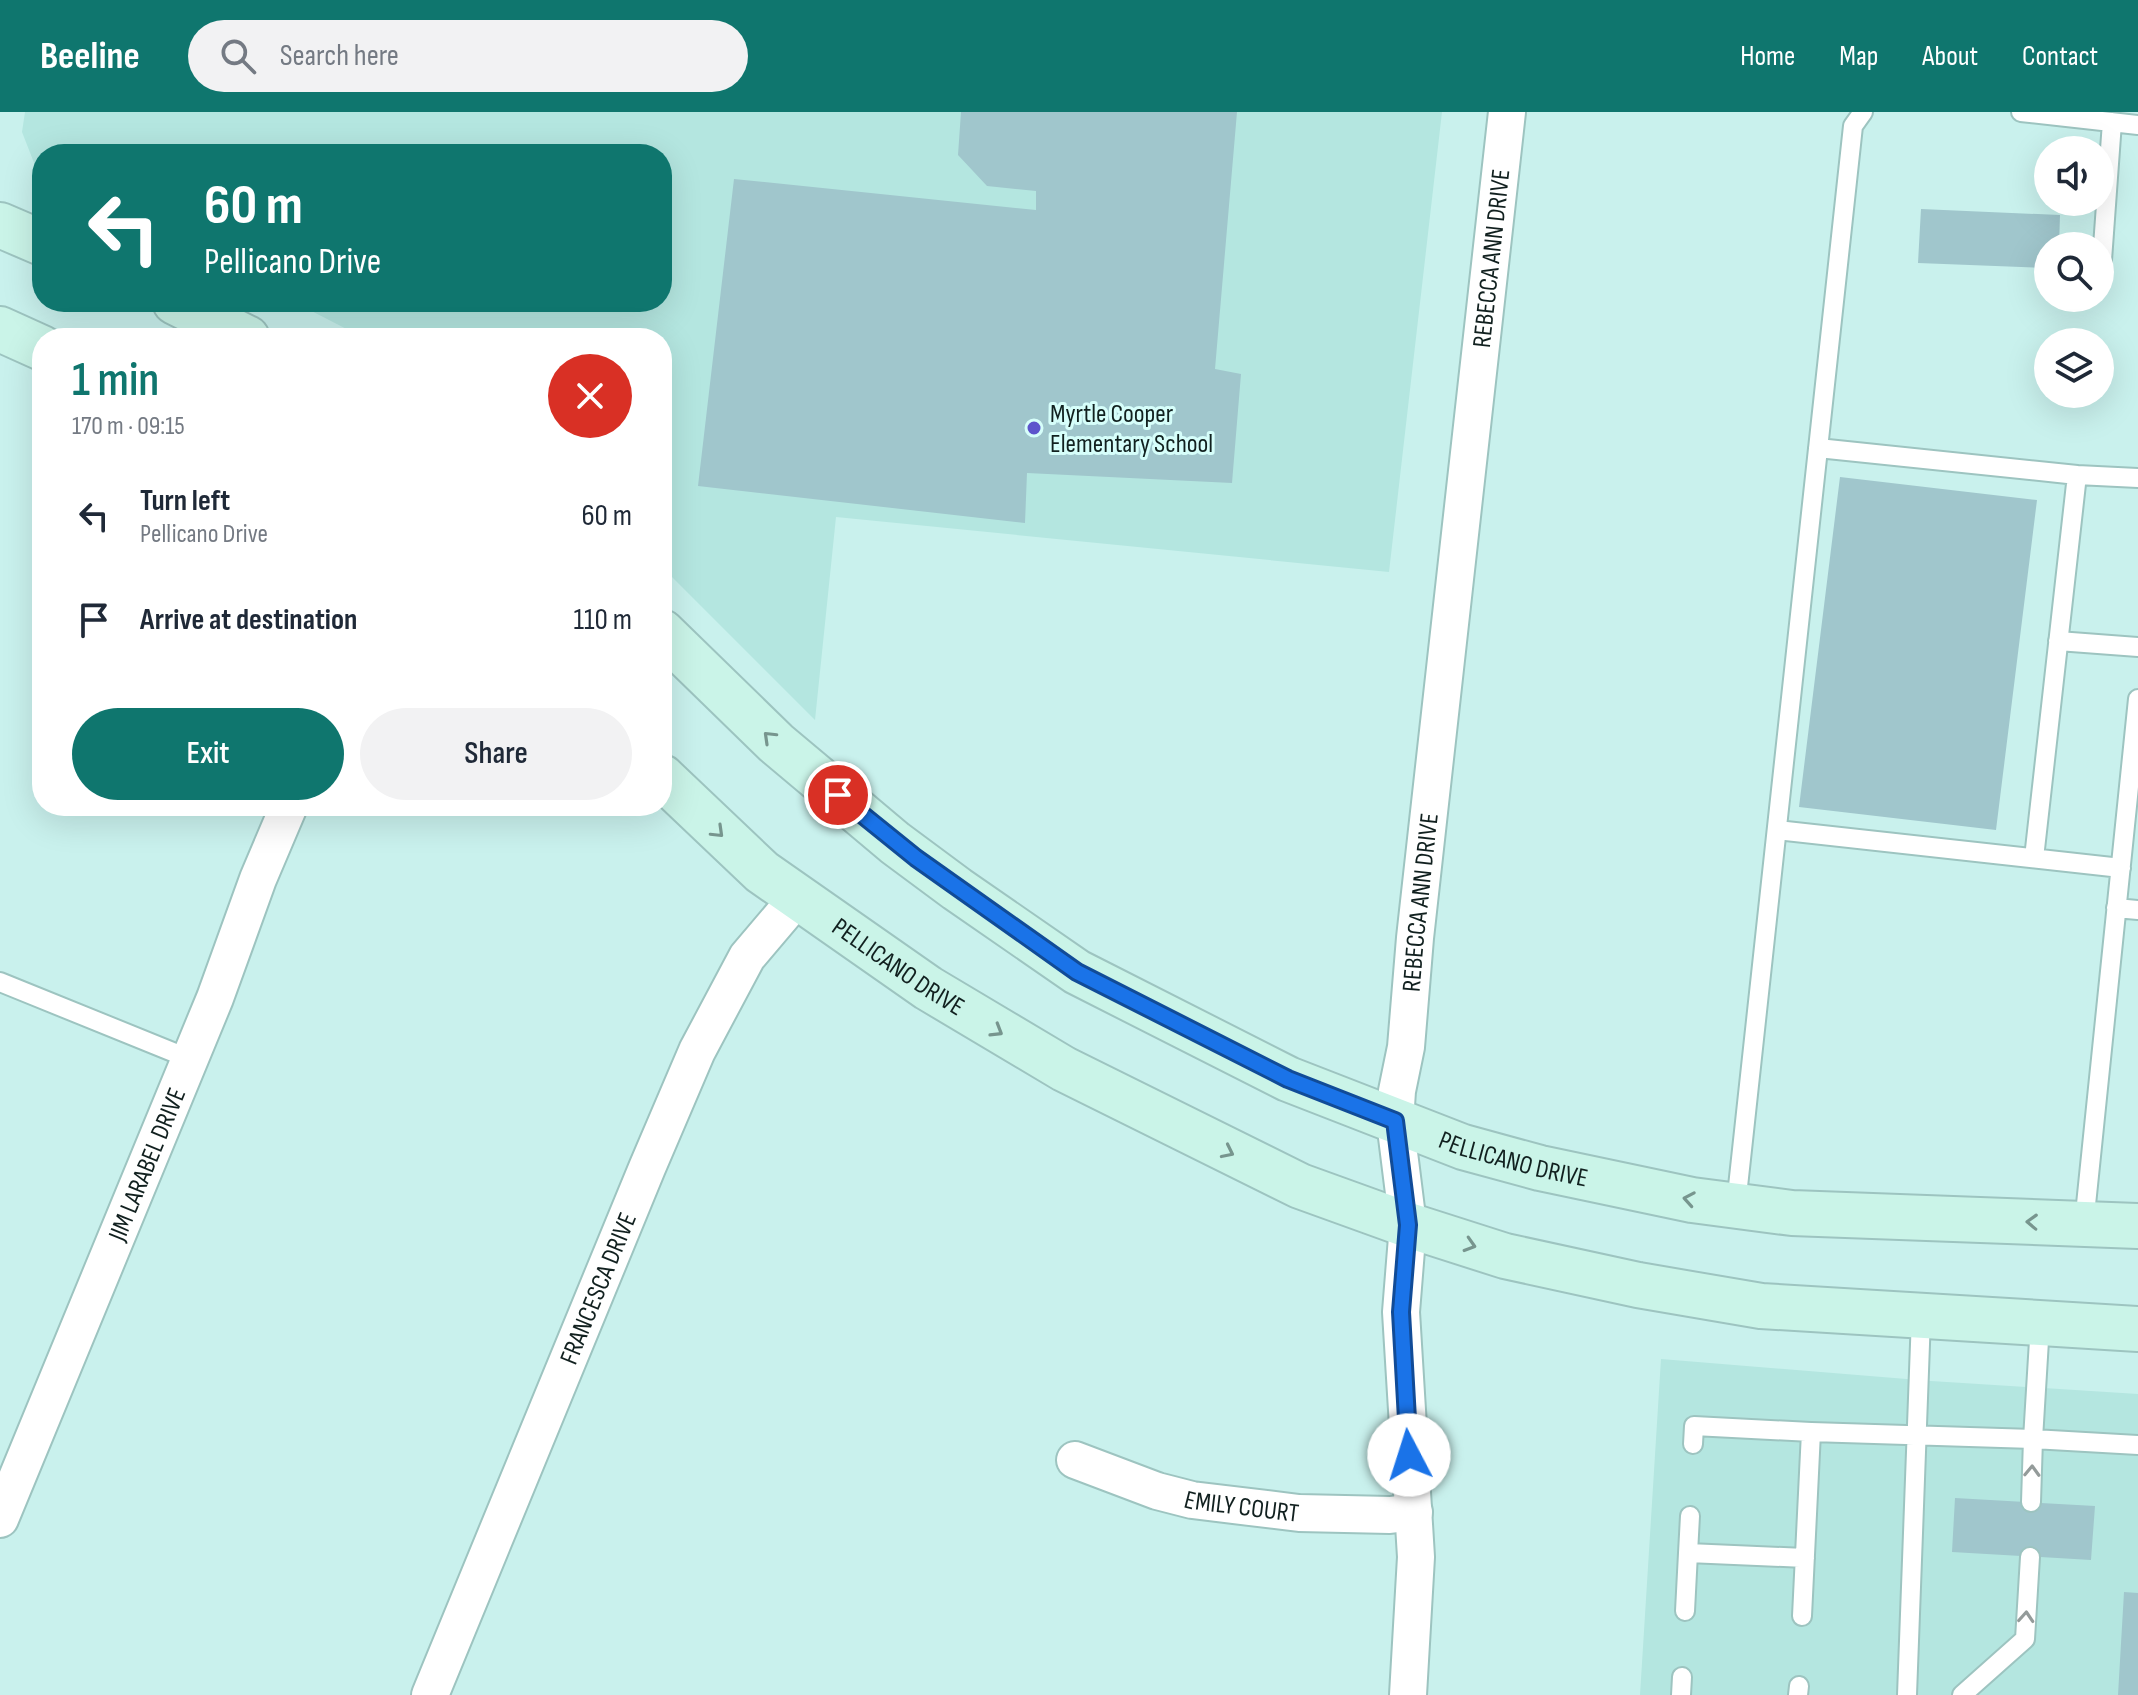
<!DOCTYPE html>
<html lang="en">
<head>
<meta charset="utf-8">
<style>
	:root { --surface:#fff; --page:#f2f2f3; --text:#1f2937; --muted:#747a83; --accent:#0f766e }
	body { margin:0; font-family:"Sofia Sans Condensed",sans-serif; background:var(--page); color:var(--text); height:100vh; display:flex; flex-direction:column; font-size:30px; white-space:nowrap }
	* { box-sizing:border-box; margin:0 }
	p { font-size:26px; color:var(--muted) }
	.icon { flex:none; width:44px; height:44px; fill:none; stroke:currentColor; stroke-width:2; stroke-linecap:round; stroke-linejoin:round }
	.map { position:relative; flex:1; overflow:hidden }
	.side { position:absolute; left:32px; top:216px; width:640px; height:488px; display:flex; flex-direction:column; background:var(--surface); border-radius:32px; box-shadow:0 8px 32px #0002 }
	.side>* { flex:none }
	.banner { position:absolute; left:32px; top:32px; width:640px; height:168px; border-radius:32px; box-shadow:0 8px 32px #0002; background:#0f766e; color:#fff; overflow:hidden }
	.buttons { position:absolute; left:2034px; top:24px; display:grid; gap:16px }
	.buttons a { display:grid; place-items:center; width:80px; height:80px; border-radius:50%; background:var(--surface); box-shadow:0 8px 32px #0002; font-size:40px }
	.pin { position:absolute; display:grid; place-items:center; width:68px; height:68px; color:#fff; margin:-34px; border:4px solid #fff; border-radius:50%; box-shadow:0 2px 8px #0007 }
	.me { position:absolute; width:88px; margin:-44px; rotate:355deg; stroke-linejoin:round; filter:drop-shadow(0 0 6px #0008) }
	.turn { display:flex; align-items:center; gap:28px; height:168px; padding:0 40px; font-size:36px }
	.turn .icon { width:104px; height:104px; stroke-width:2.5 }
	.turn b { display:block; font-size:56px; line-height:68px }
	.round { display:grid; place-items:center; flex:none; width:84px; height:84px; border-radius:42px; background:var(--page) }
	.summary { display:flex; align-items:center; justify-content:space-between; height:136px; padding:0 40px }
	h1 { font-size:48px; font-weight:600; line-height:60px; color:var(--accent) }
	.primary-button { display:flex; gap:16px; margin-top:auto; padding:16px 40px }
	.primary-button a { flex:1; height:92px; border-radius:48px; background:var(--accent); color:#fff; font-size:32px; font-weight:600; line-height:92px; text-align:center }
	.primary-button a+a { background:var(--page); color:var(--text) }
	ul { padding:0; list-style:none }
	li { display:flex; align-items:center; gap:24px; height:104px; padding:0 40px }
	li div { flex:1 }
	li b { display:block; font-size:30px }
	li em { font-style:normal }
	header { display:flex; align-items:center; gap:48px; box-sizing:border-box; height:112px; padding:0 40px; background:var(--accent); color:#fff }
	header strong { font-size:38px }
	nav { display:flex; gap:44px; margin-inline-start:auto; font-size:28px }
	.search { width:560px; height:72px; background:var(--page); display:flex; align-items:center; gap:20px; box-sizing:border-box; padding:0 28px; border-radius:44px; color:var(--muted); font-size:30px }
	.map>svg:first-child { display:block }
	.built { fill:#b4e6e0 }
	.building { fill:#a0c6cc }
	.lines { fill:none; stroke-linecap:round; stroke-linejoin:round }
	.lane-casing { stroke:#9dc4c0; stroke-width:22 }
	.street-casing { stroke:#9dc4c0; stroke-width:40 }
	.secondary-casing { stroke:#9dc4c0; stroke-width:48 }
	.lane { stroke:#fff; stroke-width:18 }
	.street { stroke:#fff; stroke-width:36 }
	.secondary { stroke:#caf4e8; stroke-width:44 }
	.oneway { stroke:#77958e }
	.oneway2 { stroke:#949b9a }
	.route-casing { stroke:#114b97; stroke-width:20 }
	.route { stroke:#1a73e8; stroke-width:14 }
	.poi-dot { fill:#5d54cc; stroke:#d6fefa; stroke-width:3 }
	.labels { text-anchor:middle; stroke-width:6; stroke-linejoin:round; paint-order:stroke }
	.street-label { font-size:26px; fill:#11201f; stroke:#d6fefa }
	.poi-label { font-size:26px; fill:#11201f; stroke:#d6fefa; text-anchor:start }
</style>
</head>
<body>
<header>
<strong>Beeline</strong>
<div class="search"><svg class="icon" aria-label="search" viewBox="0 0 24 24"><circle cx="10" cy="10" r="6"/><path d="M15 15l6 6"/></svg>Search here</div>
<nav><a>Home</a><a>Map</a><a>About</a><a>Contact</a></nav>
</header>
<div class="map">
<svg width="2138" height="1583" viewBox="0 0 2138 1583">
	<rect width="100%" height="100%" fill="#c9f1ed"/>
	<path class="built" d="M25 0H1442L1389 460 836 405 815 608 662 455V226H364L294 190H662V42H42V65L38 61 22 20Z
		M1661 1247 1931 1269 2138 1282V1583H1640Z"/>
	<path class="building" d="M961 0H1237L1215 257 1241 262 1232 371 1027 361 1025 411 698 374 734 67 1036 98V79L987 74 958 43Z
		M1921 97 2060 103 2059 134H2048V156L1918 151Z
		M1840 365 2037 388 1996 718 1799 695Z
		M1955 1386 2095 1394 2091 1448 1952 1440Z
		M2124 1480 2138 1481V1583H2118Z"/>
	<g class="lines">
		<g class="lane-casing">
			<path id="lane" d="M2021 0 2138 13
				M2101 162 2112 10
				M1818 336 2077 363
				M2058 529 2138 535
				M1777 718 2121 756
				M2034 746 2077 363 2138 366
				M2116 796 2138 798
				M0 870 190 947
				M1736 1093 1853 14 1863 0
				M2084 1112 2138 587
				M1693 1332 1694 1314 1811 1320 2033 1327 2040 1212
				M2031 1390 2033 1327 2138 1333
				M1688 1441 1690 1404
				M1685 1499 1688 1441 1805 1446
				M1802 1504 1811 1320
				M1681 1583 1682 1565
				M1798 1583 1799 1574
				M1907 1583 1921 1205
				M1962 1583 2025 1527 2030 1445"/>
		</g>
		<g class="street-casing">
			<g id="street">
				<path id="s1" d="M1075 1348 1157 1379 1192 1388 1299 1401 1390 1403 1414 1400"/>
				<path id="s2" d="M0 1407 215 886 258 767 289 694"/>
				<path id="s3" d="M430 1583 647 1056 697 939 747 845 797 786"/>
				<path id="s4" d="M1408 1583 1416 1445 1401 1200 1408 1113 1395 1009 1397 979 1406 935 1415 826 1507 0"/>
			</g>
		</g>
		<g class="secondary-casing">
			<g id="secondary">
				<path d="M0 113 42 131"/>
				<path d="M175 190 247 226"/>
				<path d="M0 217 42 236"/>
				<path id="s5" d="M662 520 776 631 895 731 957 777 1077 860 1288 967 1463 1035 1540 1056 1692 1088 1792 1101 2138 1114"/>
				<path id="s6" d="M662 665 762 760 928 876 1064 957 1300 1074 1408 1113 1505 1144 1638 1173 1761 1194 2138 1217"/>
			</g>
		</g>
		<use href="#lane" class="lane"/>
		<use href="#street" class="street"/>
		<use href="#secondary" class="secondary"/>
	</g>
	<defs><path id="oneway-chevron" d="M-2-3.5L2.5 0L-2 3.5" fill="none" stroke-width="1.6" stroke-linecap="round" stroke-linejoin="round" transform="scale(2)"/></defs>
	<g class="oneway">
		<use href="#oneway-chevron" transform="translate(769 625) rotate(-136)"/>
		<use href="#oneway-chevron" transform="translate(718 720) rotate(44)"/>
		<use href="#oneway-chevron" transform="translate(997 919) rotate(31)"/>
		<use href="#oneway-chevron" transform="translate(1228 1040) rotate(26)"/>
		<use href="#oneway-chevron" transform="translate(1689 1087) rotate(-170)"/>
		<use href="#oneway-chevron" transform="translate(2032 1110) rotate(-178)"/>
		<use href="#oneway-chevron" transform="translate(1470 1133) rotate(17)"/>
	</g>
	<g class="oneway2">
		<use href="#oneway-chevron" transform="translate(2032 1359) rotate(-88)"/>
		<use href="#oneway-chevron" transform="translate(2026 1505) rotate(-86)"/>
	</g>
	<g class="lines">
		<g class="route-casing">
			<path id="route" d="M838 683 916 746 1077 860 1288 967 1395 1009 1408 1113 1401 1200 1409 1343"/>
		</g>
		<use href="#route" class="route"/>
	</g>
	<circle class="poi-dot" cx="1034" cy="316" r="8"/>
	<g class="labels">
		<g class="street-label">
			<text dy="9" stroke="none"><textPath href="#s4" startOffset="1444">REBECCA ANN DRIVE</textPath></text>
			<text dy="9" stroke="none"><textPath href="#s4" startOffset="796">REBECCA ANN DRIVE</textPath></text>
			<text dy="9" stroke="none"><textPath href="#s6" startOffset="304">PELLICANO DRIVE</textPath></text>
			<text dy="9" stroke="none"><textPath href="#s5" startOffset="1014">PELLICANO DRIVE</textPath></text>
			<text dy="9" stroke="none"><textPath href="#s2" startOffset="384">JIM LARABEL DRIVE</textPath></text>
			<text dy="9" stroke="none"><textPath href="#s3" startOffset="440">FRANCESCA DRIVE</textPath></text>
			<text dy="9" stroke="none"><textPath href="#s1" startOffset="174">EMILY COURT</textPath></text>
		</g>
		<g class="poi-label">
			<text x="1050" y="310">Myrtle Cooper<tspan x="1050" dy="30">Elementary School</tspan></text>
		</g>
	</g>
</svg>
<div class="buttons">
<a><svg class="icon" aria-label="sound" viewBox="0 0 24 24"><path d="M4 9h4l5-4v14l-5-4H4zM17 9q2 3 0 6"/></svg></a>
<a><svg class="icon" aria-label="search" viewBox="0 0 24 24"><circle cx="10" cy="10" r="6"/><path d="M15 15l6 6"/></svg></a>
<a><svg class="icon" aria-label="layers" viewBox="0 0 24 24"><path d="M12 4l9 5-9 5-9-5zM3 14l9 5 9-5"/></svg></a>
</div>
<div class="pin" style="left:838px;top:683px;background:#d93025"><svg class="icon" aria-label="arrive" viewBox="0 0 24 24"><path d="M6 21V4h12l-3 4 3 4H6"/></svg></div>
<svg class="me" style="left:1409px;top:1343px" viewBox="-20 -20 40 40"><circle r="19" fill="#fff"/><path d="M0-13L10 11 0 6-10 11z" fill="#1a73e8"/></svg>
<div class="banner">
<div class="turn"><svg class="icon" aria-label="left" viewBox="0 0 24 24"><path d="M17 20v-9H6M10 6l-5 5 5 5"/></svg><div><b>60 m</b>Pellicano Drive</div></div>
</div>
<section class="side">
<div class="summary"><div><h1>1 min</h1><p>170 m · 09:15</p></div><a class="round" style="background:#d93025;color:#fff"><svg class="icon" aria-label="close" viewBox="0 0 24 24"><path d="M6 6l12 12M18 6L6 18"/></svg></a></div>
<ul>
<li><svg class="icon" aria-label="left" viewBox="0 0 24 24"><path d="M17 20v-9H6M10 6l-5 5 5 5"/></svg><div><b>Turn left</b><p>Pellicano Drive</p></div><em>60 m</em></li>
<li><svg class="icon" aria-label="arrive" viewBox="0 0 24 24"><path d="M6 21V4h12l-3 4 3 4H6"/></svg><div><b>Arrive at destination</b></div><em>110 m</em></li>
</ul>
<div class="primary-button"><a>Exit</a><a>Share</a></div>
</section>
</div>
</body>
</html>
